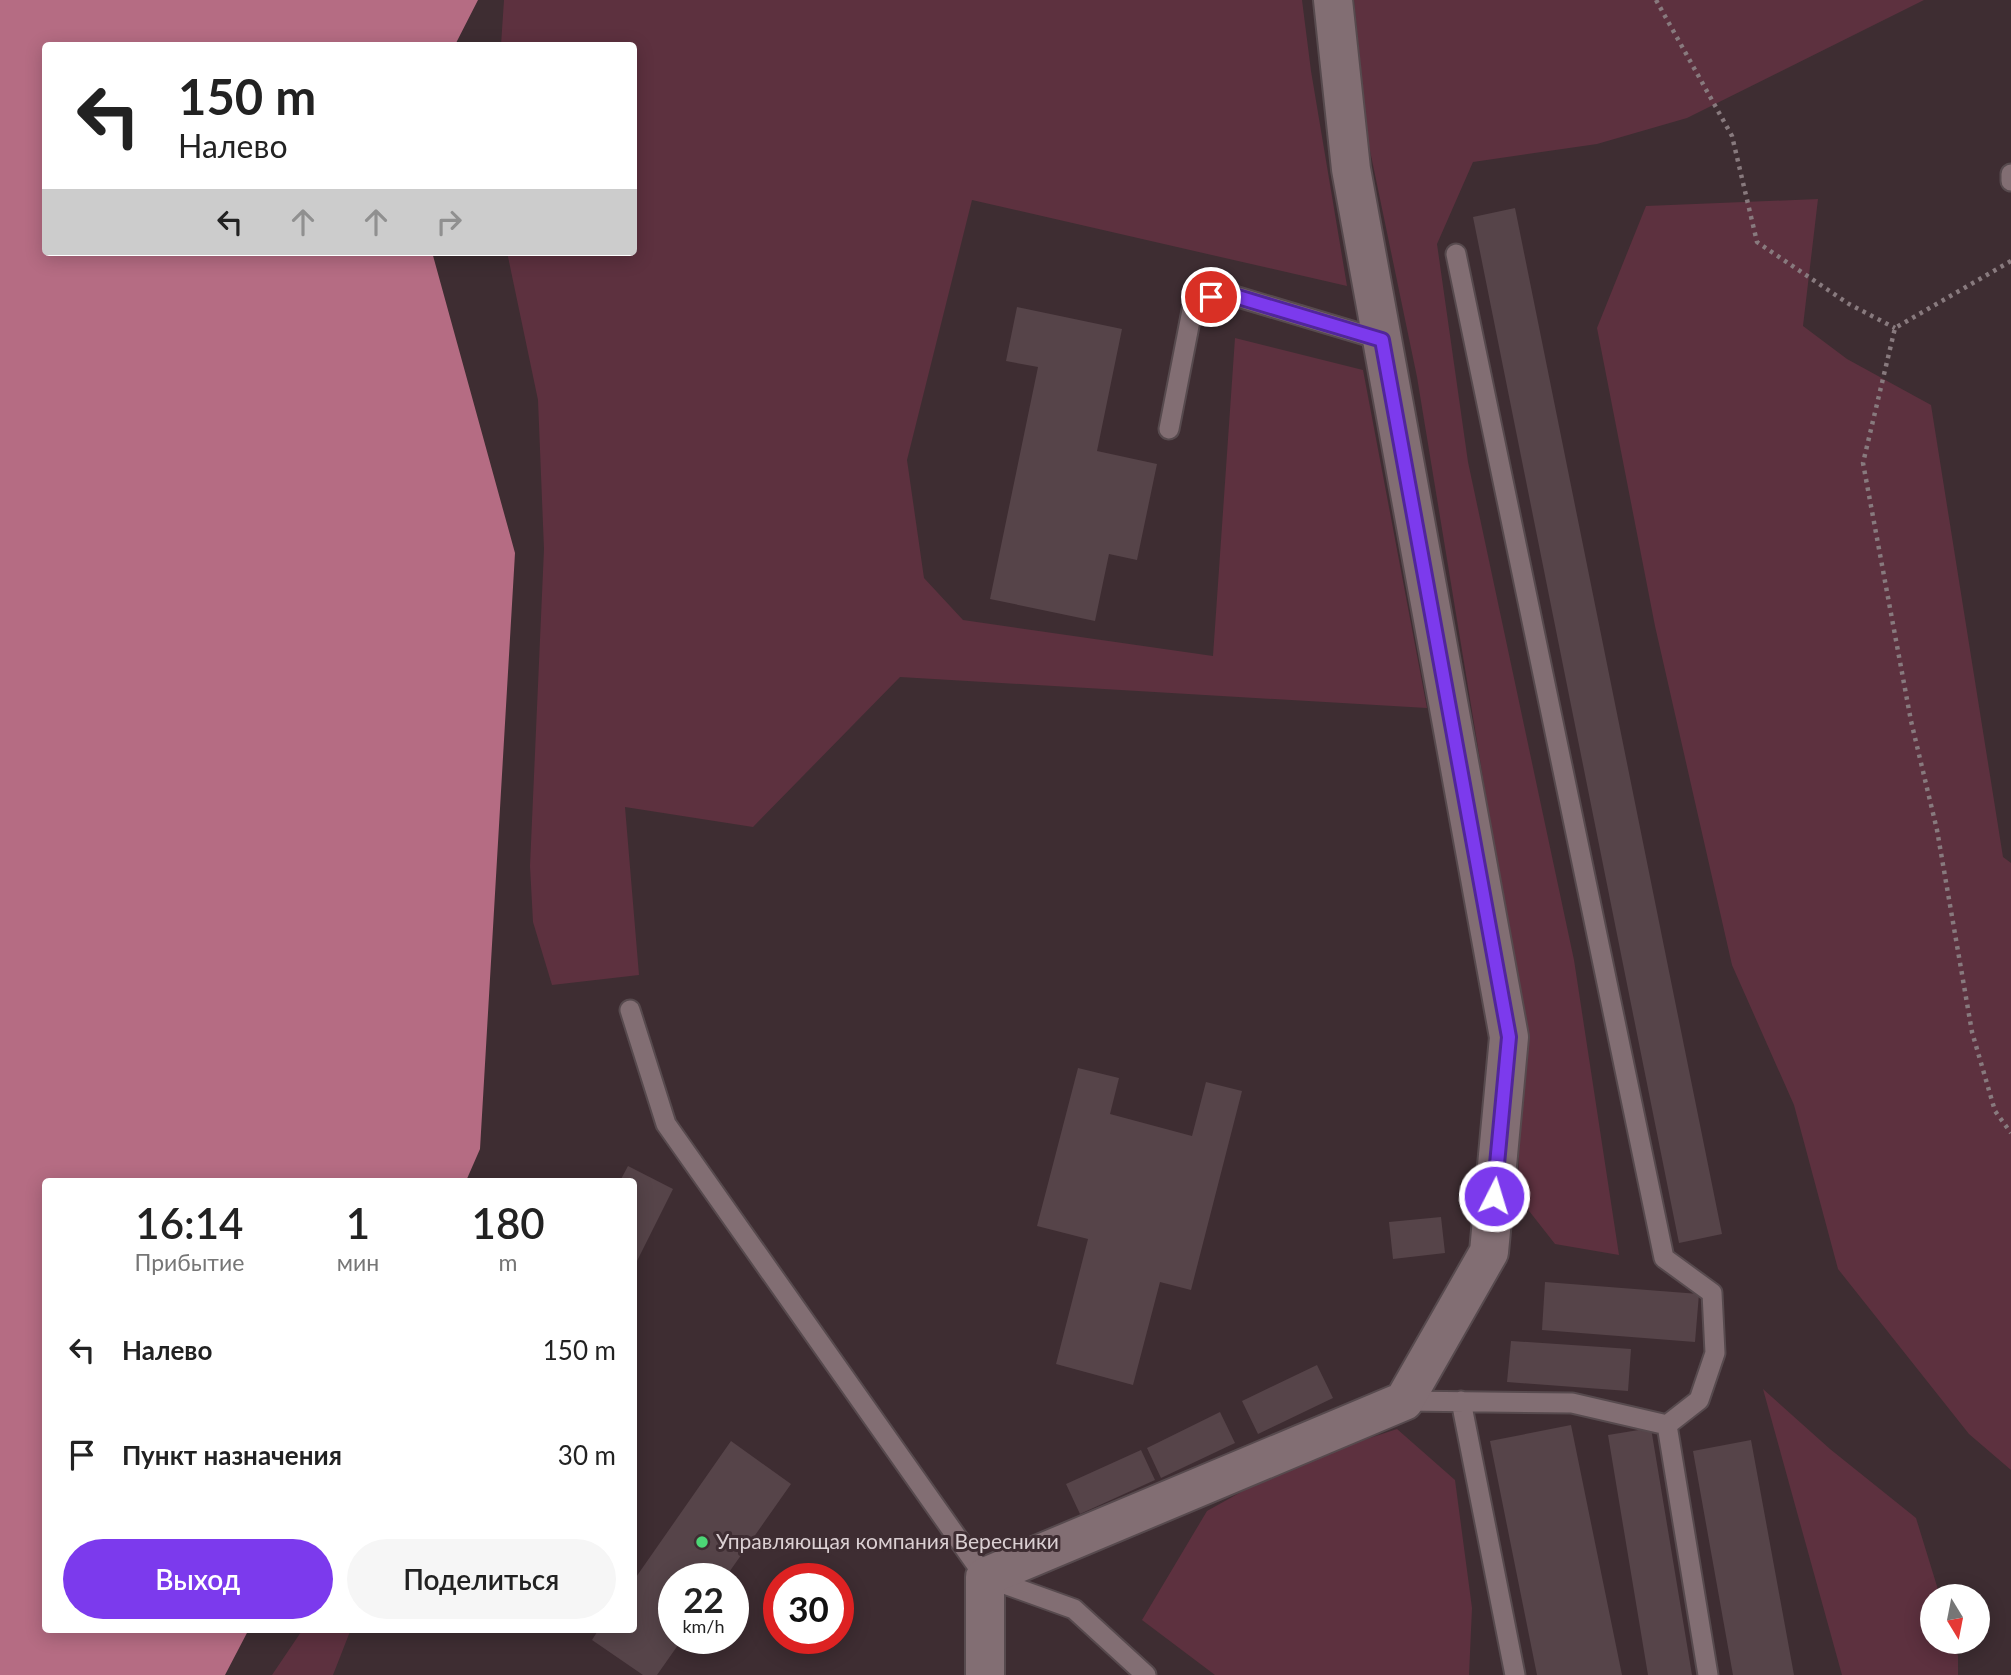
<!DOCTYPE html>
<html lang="ru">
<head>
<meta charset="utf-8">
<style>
	:root { --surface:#fff; --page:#f6f6f6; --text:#222; --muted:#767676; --accent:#7c3aed }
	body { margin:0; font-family:Lato,sans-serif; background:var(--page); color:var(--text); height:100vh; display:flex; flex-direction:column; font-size:26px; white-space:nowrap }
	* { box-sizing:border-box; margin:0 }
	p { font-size:23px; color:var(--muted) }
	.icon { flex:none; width:38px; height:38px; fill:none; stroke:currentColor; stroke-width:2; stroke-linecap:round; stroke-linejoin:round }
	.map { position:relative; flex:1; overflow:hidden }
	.side { position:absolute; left:42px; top:1178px; width:595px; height:455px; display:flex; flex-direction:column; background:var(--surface); border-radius:7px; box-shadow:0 4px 18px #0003 }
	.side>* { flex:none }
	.banner { position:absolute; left:42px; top:42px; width:595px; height:214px; border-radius:7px; box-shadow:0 4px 18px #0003; background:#fff; color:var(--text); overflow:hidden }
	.needle { width:46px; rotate:170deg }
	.controls { position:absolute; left:1920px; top:1584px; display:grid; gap:14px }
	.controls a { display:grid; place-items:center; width:70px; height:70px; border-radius:50%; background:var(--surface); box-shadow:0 4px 18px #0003; font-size:35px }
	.speed { position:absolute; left:658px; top:1563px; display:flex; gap:14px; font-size:35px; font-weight:700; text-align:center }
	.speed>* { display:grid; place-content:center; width:91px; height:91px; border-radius:50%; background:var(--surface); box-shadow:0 4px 18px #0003; line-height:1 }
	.speed small { font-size:18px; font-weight:400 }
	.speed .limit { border:10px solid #d22; background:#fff; color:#111 }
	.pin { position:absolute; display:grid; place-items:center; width:60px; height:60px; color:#fff; margin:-30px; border:4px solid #fff; border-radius:50%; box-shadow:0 2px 7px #0007 }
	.me { position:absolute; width:77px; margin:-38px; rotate:5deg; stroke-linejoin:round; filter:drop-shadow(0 0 5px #0008) }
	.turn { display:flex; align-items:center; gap:24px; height:147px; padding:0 21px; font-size:32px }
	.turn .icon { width:91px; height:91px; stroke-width:2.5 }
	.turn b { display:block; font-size:49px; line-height:60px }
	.lanes { display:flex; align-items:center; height:66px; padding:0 21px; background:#0003; justify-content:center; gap:35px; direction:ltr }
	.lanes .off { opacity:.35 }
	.eta { display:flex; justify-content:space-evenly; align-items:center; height:119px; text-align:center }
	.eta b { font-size:42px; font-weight:600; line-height:49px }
	.button { display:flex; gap:14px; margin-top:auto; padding:14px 21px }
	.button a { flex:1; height:80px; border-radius:42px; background:var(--accent); color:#fff; font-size:28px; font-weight:600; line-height:80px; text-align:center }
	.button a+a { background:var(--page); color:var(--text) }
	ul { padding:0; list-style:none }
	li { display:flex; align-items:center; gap:21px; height:105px; padding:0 21px }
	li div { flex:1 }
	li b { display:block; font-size:26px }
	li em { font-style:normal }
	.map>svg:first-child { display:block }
	.green { fill:#5d313f }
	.water { fill:#b56c83 }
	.building { fill:#564449 }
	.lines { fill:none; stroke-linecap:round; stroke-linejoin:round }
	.service-casing { stroke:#574a4e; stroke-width:23 }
	.minor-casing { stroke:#574a4e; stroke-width:42 }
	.path { stroke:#887a7e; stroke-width:4.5; stroke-dasharray:3.5 5; stroke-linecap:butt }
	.service { stroke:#826e73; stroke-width:19 }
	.minor { stroke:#826e73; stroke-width:38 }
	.route-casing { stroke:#51269a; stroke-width:18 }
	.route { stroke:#7c3aed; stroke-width:12 }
	.poi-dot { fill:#4cd676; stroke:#3e2d32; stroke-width:2.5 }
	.labels { text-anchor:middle; stroke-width:6; stroke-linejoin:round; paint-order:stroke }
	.poi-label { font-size:21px; fill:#dbd0d3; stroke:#3e2d32; text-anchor:start }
</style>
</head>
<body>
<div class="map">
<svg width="2011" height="1675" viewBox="0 0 2011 1675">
	<rect width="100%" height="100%" fill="#3e2d32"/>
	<path class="green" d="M504 0H1302L1311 71 1347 286 972 200 907 460 924 578 963 620 1213 656 1235 338 1363 370 1427 708 900 677 753 827 625 807 639 975 552 985 533 922 530 866 544 549 538 400 507 252H634V46L501 45Z
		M1354 0H1924L1687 118 1597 144 1473 162 1437 244 1468 462 1574 960 1619 1255 1555 1244 1518 1197 1522 1015 1417 377 1368 141Z
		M1818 199 1803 326 1847 359 1931 405 2003 857 2011 863V1470L1969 1434 1838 1269 1794 1105 1732 965 1655 626 1597 328 1646 206Z
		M1763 1389 1830 1449 1916 1518 1940 1596H1932V1642H1954L1958 1656V1675H1842Z
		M1397 1429 1455 1480 1472 1608 1469 1675H1215L1142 1620 1207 1511 1291 1464Z
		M303 1629H351L333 1675H272Z"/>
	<path class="water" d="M0 0H478L455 45 46 46V252H432L515 553 480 1149 466 1181H46V1629H249L225 1675H0Z"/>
	<path class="building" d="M1515 208 1722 1234 1679 1243 1473 217Z
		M1017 307 1122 329 1097 451 1157 464 1137 560 1109 554 1095 621 990 599 1038 367 1006 361Z
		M1078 1068 1119 1078 1110 1114 1192 1136 1206 1082 1242 1091 1191 1290 1160 1282 1133 1385 1056 1364 1088 1239 1037 1226Z
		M628 1166 673 1189 634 1267V1181H620Z
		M1441 1217 1445 1253 1393 1259 1389 1222Z
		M1545 1282 1699 1294 1695 1342 1542 1330Z
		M1511 1341 1631 1349 1628 1391 1507 1382Z
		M1317 1365 1333 1398 1258 1434 1242 1401Z
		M1220 1412 1235 1443 1161 1478 1147 1448Z
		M1571 1425 1622 1675H1537L1490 1441Z
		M1651 1428 1692 1675H1648L1608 1435Z
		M1751 1440 1794 1675H1733L1693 1451Z
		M731 1441 791 1484 725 1578H674V1638H683L657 1675H643L592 1640 599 1629H634V1580Z
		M1141 1450 1155 1480 1080 1514 1066 1484Z"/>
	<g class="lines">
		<g class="service-casing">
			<path id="service" d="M2011 174V181
				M1456 254 1664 1258 1712 1293 1715 1353 1699 1400 1667 1425
				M1169 429 1194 300 1228 294 1382 340
				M630 1010 666 1124 985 1577 1074 1609 1146 1675
				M1404 1401 1572 1403 1667 1425 1708 1675
				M1461 1401 1515 1675"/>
		</g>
		<g class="minor-casing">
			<path id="minor" d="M985 1675V1577L1404 1401 1489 1252 1509 1037 1351 169 1333 0"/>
		</g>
		<path class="path" d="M1656 0 1732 136 1757 242 1849 304 1895 328
			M2011 261 1895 328 1863 463 1911 721 1937 830 1972 1032 1995 1111 2011 1133"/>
		<use href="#service" class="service"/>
		<use href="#minor" class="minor"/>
	</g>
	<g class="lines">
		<g class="route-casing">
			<path id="route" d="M1211 297 1228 294 1382 340 1509 1037 1494 1196"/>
		</g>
		<use href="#route" class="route"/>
	</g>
	<circle class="poi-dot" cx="702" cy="1542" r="7"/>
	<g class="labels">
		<g class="poi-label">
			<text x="716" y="1549">Управляющая компания Вересники</text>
		</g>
	</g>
</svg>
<div class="controls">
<a><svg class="needle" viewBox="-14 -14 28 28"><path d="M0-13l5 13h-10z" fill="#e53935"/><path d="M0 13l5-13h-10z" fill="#767676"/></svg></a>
</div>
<div class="speed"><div>22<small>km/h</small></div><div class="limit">30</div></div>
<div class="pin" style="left:1211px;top:297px;background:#d93025"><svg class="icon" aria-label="arrive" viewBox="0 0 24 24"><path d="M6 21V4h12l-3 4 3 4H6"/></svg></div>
<svg class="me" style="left:1494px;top:1196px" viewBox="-20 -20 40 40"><circle r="17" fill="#7c3aed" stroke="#fff" stroke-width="3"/><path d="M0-11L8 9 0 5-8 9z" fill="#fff"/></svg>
<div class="banner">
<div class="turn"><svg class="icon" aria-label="left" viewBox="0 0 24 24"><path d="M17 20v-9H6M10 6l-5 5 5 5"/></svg><div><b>150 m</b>Налево</div></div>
<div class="lanes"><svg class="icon" aria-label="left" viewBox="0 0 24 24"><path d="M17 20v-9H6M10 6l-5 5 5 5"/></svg><svg class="icon off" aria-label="ahead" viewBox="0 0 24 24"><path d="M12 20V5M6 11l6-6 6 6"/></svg><svg class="icon off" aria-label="ahead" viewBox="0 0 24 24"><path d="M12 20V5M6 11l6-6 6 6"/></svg><svg class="icon off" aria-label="right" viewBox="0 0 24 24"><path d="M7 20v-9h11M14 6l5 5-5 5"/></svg></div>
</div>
<section class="side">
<div class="eta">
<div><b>16:14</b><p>Прибытие</p></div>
<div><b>1</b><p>мин</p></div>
<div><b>180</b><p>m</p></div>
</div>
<ul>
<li><svg class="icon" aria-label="left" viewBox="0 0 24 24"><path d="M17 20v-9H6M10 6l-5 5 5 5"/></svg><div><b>Налево</b></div><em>150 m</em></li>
<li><svg class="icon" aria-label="arrive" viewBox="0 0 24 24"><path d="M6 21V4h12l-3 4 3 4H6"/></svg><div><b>Пункт назначения</b></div><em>30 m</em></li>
</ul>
<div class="button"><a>Выход</a><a>Поделиться</a></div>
</section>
</div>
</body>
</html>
